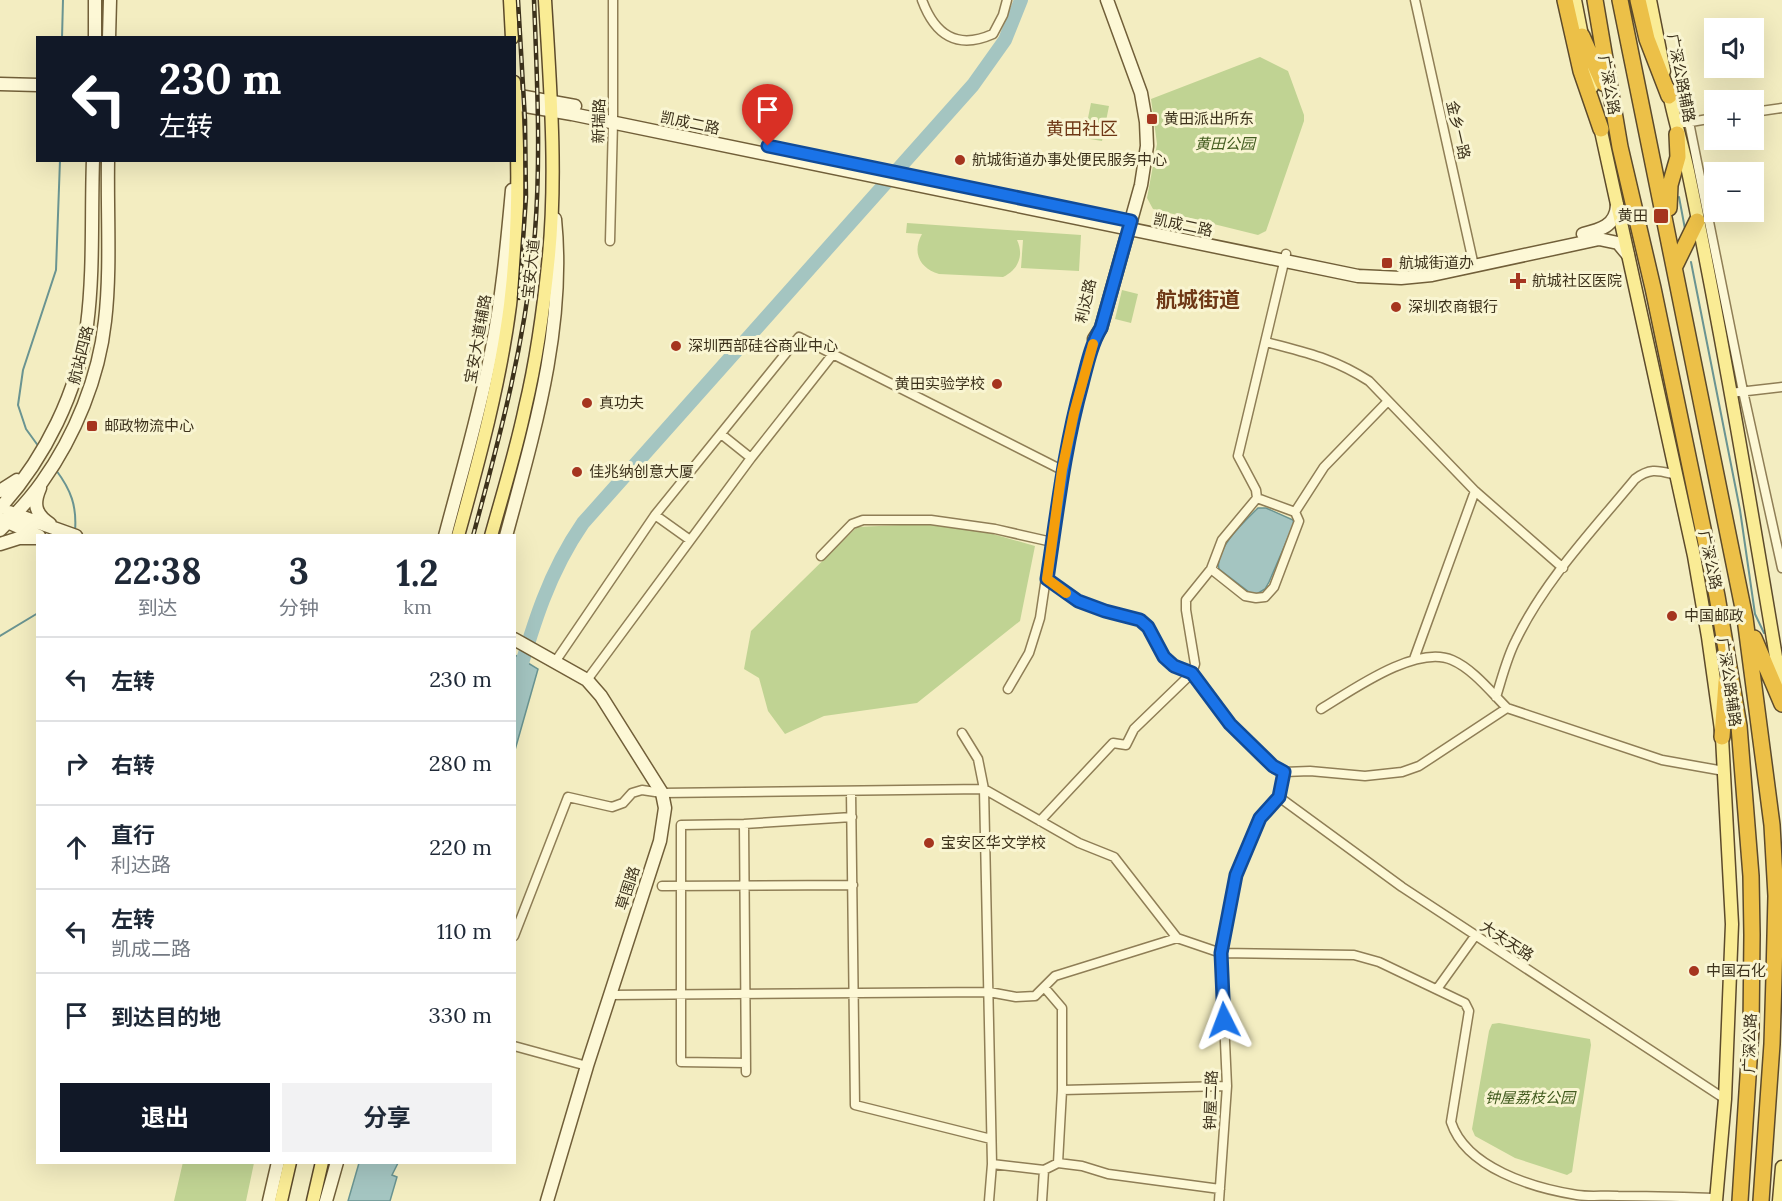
<!DOCTYPE html>
<html lang="zh">
<head>
<meta charset="utf-8">
<style>
	:root { --surface:#fff; --page:#f2f2f3; --text:#1f2937; --muted:#747a83; --line:#e0e1e3; --accent:#111827 }
	body { margin:0; font-family:Lora,"Noto Sans SC",serif; background:var(--page); color:var(--text); height:100vh; display:flex; flex-direction:column; font-size:22px; white-space:nowrap }
	* { box-sizing:border-box; margin:0 }
	p { font-size:20px; color:var(--muted) }
	.icon { flex:none; width:33px; height:33px; fill:none; stroke:currentColor; stroke-width:2; stroke-linecap:round; stroke-linejoin:round }
	.map { position:relative; flex:1; overflow:hidden }
	.panel { position:absolute; left:36px; top:534px; width:480px; height:630px; display:flex; flex-direction:column; background:var(--surface); border-radius:0px; box-shadow:0 6px 24px #0002 }
	.panel>* { flex:none }
	.guide { position:absolute; left:36px; top:36px; width:480px; height:126px; border-radius:0px; box-shadow:0 6px 24px #0002; background:#111827; color:#fff; overflow:hidden }
	.buttons { position:absolute; left:1704px; top:18px; display:grid; gap:12px }
	.buttons a { display:grid; place-items:center; width:60px; height:60px; border-radius:0px; background:var(--surface); box-shadow:0 6px 24px #0002; font-size:30px }
	.pin { position:absolute; display:grid; place-items:center; width:51px; height:51px; color:#fff; margin:-62px -26px; border-radius:50% 50% 50% 0; rotate:-45deg; box-shadow:0 0 6px #0007 }
	.pin .icon { rotate:45deg }
	.me { position:absolute; width:66px; margin:-33px; rotate:357deg; stroke-linejoin:round; filter:drop-shadow(0 0 4px #0008) }
	.turn { display:flex; align-items:center; gap:21px; height:126px; padding:0 24px; font-size:27px }
	.turn .icon { width:78px; height:78px; stroke-width:2.5 }
	.turn b { display:block; font-size:42px; line-height:51px }
	.eta { display:flex; justify-content:space-evenly; align-items:center; height:102px; text-align:center }
	.eta b { font-size:36px; font-weight:700; line-height:42px }
	.cta { display:flex; gap:12px; margin-top:auto; padding:12px 24px }
	.cta a { flex:1; height:69px; border-radius:0px; background:var(--accent); color:#fff; font-size:24px; font-weight:700; line-height:69px; text-align:center }
	.cta a+a { background:var(--page); color:var(--text) }
	ul { padding:0; list-style:none }
	li { display:flex; align-items:center; gap:18px; height:84px; padding:0 24px; border-top:2px solid var(--line) }
	li div { flex:1 }
	li b { display:block; font-size:22px }
	li em { font-style:normal }
	.map>svg:first-child { display:block }
	.green { fill:#c0d393 }
	.water { fill:#a4c5c1; stroke:#6a9491; stroke-width:1.5 }
	.lines { fill:none; stroke-linecap:round; stroke-linejoin:round }
	.stream { stroke:#6a9491; stroke-width:2 }
	.river { stroke:#a4c5c1; stroke-width:14 }
	.street-casing { stroke:#8f7e56; stroke-width:11 }
	.secondary-casing { stroke:#715f39; stroke-width:15 }
	.primary-casing { stroke:#5c4a2b; stroke-width:15 }
	.highway-casing { stroke:#5c4a2b; stroke-width:18 }
	.street { stroke:#fdf8d6; stroke-width:8 }
	.secondary { stroke:#fdf8d6; stroke-width:12 }
	.primary { stroke:#faec95; stroke-width:12 }
	.highway { stroke:#ecc048; stroke-width:15 }
	.rail-casing { stroke:#3d321c; stroke-width:4.5 }
	.rail { stroke:#f9f5d2; stroke-width:2; stroke-dasharray:7; stroke-linecap:butt }
	.route-casing { stroke:#114b97; stroke-width:15 }
	.route { stroke:#1a73e8; stroke-width:10 }
	.slow { stroke:#f59e0b; stroke-width:10 }
	.poi-dot { fill:#a5351f; stroke:#f9f5d2; stroke-width:2 }
	.labels { text-anchor:middle; stroke-width:6; stroke-linejoin:round; paint-order:stroke }
	.street-label { font-size:15px; fill:#3d321c; stroke:#f9f5d2 }
	.poi-label { font-size:15px; fill:#3d321c; stroke:#f9f5d2; text-anchor:start }
	.park-label { font-size:15px; font-style:italic; fill:#435c20; stroke:#f9f5d2 }
	.quarter-label { font-size:18px; fill:#6f3816; stroke:#f9f5d2 }
	.district-label { font-size:21px; font-weight:bold; fill:#6f3816; stroke:#f9f5d2 }
</style>
</head>
<body>
<div class="map">
<svg width="1782" height="1201" viewBox="0 0 1782 1201">
	<rect width="100%" height="100%" fill="#f3edc1"/>
	<path class="green" d="M1260 57 1288 71 1304 115V121L1266 231 1258 235 1153 209 1147 198 1157 144 1151 99Z
		M1091 103 1109 106 1102 141 1084 138Z
		M907 223 1081 235 1079 271 1021 268 1023 240H1017C1024 255 1019 269 1003 277L939 274C919 268 912 252 922 234L906 233Z
		M1122 290 1138 294 1131 323 1115 319Z
		M923 524 986 532 1035 546 1020 621 917 703 824 716 785 734 768 711 759 678 744 669 751 631 857 527Z
		M1499 1023 1590 1039 1591 1045 1572 1172 1567 1175 1515 1158 1475 1136 1472 1129 1489 1031 1492 1024Z
		M183 1162 254 1163 246 1201H174Z"/>
	<path class="water" d="M1258 508H1266L1293 520 1294 524 1269 582 1265 589 1255 595 1249 592 1219 569C1214 549 1245 521 1258 508Z
		M515 655 538 669 515 750Z
		M359 1163H398L392 1175 397 1177 390 1201H348Z"/>
	<g class="lines">
		<path class="stream" d="M62 38 63 0
			M1679 197 1685 229
			M1691 262 1740 510 1755 614 1764 633
			M39 447 26 429 18 405 23 370 56 270 60 160
			M56 470C71 490 77 506 75 531
			M0 636 38 613"/>
		<path class="river" d="M514 690C532 629 547 575 583 523L973 85 1005 40 1021 0"/>
		<g class="street-casing">
			<path id="street" d="M922 0C935 35 957 50 993 34L1003 15 1007 0
				M1415 0 1474 266
				M1754 112 1782 108
				M1689 122 1743 391 1782 568
				M1685 123 1714 118
				M610 241 613 122V0
				M1266 342C1307 353 1333 358 1369 381L1475 491 1563 568
				M1730 393 1782 387
				M721 434 751 458
				M1295 512 1324 467 1388 401
				M655 515 690 540
				M821 556 852 524 863 520H931L995 529 1052 542
				M1211 569 1245 596 1256 598 1265 597 1274 587 1299 521 1295 512 1257 498
				M1047 579 1078 601 1105 611 1140 620 1148 627 1164 657 1175 666 1192 673 1230 724 1273 766 1284 772 1310 771 1365 776 1402 772 1419 766 1507 708 1662 760 1724 771
				M1414 659 1475 491
				M555 662 655 515 799 337 1062 470
				M587 680 751 458 833 354
				M1008 689 1029 653 1040 618 1062 470 1074 413 1094 339
				M1496 697C1502 678 1507 657 1516 640 1545 580 1593 530 1635 479 1651 467 1659 471 1677 475
				M1321 709C1351 691 1416 644 1452 660 1473 669 1491 692 1507 708
				M962 733 978 759 984 789 992 1164 989 1201
				M851 791 855 1105 991 1139
				M1279 797 1402 887 1725 1099
				M1279 797 1284 772
				M1040 821 1113 743 1126 745 1134 729 1192 673 1195 664 1186 610V600L1211 569 1222 540 1257 498 1256 490 1238 456 1286 254
				M744 824 746 1072
				M662 886 853 885
				M514 936 568 797 612 807 623 803 632 793 642 790 662 793 984 789 1079 843 1114 857 1177 938 1221 953 1354 955 1379 962 1465 1003 1469 1011 1451 1122C1466 1168 1533 1188 1577 1195 1590 1197 1605 1195 1618 1196 1651 1196 1683 1197 1716 1198
				M1044 987 1062 1008V1090L1058 1163
				M1437 989 1475 936
				M609 995 989 992 1016 997 1035 996 1055 976 1177 938
				M514 1046 587 1066
				M746 1063 681 1062V825L744 824 852 817
				M1062 1090 1227 1086
				M992 1164 1044 1170 1058 1163 1082 1166 1108 1174 1220 1189
				M1042 1201 1044 1170
				M1219 1201 1227 1086 1221 953 1237 875 1260 818 1279 797"/>
		</g>
		<g class="secondary-casing">
			<path id="secondary" d="M95 38V0
				M109 38 110 0
				M0 84 38 85
				M514 95 575 106
				M514 104 572 114 1358 276 1401 278 1432 275 1599 239 1618 243 1628 255
				M1583 234C1600 230 1616 226 1617 205
				M1094 339 1101 328 1141 185 1147 146 1146 122 1141 93 1107 0
				M40 488C33 504 35 514 50 524
				M0 491 17 480
				M0 508C45 458 78 392 87 325 94 271 91 215 93 160
				M9 512 76 536
				M1 519 39 536
				M0 530C15 515 30 499 42 482 75 436 99 377 105 321 111 270 107 212 108 160
				M445 536C461 475 479 415 491 353 502 299 507 245 512 190
				M506 536C534 432 566 327 555 219
				M0 544 19 538H38
				M514 639 587 680 601 696 662 793 665 808 660 841 587 1066 547 1201
				M269 1201 278 1162
				M326 1201 337 1162"/>
		</g>
		<g class="primary-casing">
			<path id="primary" d="M510 0 512 38
				M1575 0 1592 87
				M1650 0 1664 71
				M1668 88C1673 116 1682 143 1688 171 1724 344 1753 519 1782 693
				M1599 122 1694 556 1708 637 1722 737 1732 924 1725 1099 1716 1201
				M458 536C479 460 500 383 510 305 519 231 519 156 514 82
				M491 536C503 493 516 451 525 408 537 358 544 306 549 255 557 171 550 84 545 0
				M281 1201 290 1162
				M313 1201 322 1162
				M1779 1201 1782 1167"/>
		</g>
		<g class="highway-casing">
			<path id="highway" d="M1565 0 1581 71 1601 129
				M1595 0 1620 147 1653 288 1717 596 1739 726 1751 876 1752 935 1751 1030 1740 1201
				M1620 0 1745 618 1772 825 1776 896 1774 977 1772 1044 1761 1201
				M1638 0 1647 39 1669 96
				M1582 36 1603 83
				M1669 208 1670 185 1678 157 1677 134
				M1675 266 1697 221
				M1754 638 1782 704
				M1722 737 1726 682"/>
		</g>
		<use href="#street" class="street"/>
		<use href="#secondary" class="secondary"/>
		<use href="#primary" class="primary"/>
		<use href="#highway" class="highway"/>
		<g class="rail-casing">
			<path id="rail" d="M518 0 525 120 526 197 519 298
				M473 536C500 436 527 336 535 232 541 155 537 78 534 0"/>
		</g>
		<use href="#rail" class="rail"/>
	</g>
	<g class="lines">
		<g class="route-casing">
			<path id="route" d="M768 146 1131 221 1101 328C1091 345 1087 365 1082 384 1064 449 1057 514 1047 579L1078 601 1105 611 1140 620 1148 627 1164 657 1174 666 1192 673 1230 724 1273 766 1284 772 1279 797 1260 818 1236 875 1221 953 1224 1020"/>
		</g>
		<use href="#route" class="route"/>
		<path class="slow" d="M1066 593 1047 579 1062 470 1074 413 1093 344"/>
	</g>
	<g class="poi-dot">
		<rect x="1146" y="113" width="12" height="12" rx="3"/>
		<circle cx="960" cy="160" r="6"/>
		<rect x="1653" y="208" width="16" height="16" rx="3"/>
		<rect x="1381" y="257" width="12" height="12" rx="3"/>
		<path d="M1515 272h6v6h6v6h-6v6h-6v-6h-6v-6h6z"/>
		<circle cx="1396" cy="307" r="6"/>
		<circle cx="676" cy="346" r="6"/>
		<circle cx="997" cy="384" r="6"/>
		<circle cx="587" cy="403" r="6"/>
		<rect x="86" y="420" width="12" height="12" rx="3"/>
		<circle cx="577" cy="472" r="6"/>
		<circle cx="1672" cy="616" r="6"/>
		<circle cx="929" cy="843" r="6"/>
		<circle cx="1694" cy="971" r="6"/>
	</g>
	<g class="labels">
		<g class="street-label">
			<text transform="translate(1681 78) rotate(79)" y="5">广深公路辅路</text>
			<text transform="translate(1609 85) rotate(80)" y="5">广深公路</text>
			<text transform="translate(599 121) rotate(-89)" y="5">新瑞路</text>
			<text transform="translate(690 123) rotate(12)" y="5">凯成二路</text>
			<text transform="translate(1458 130) rotate(77)" y="5">金乡一路</text>
			<text transform="translate(1183 225) rotate(12)" y="5">凯成二路</text>
			<text transform="translate(531 269) rotate(-84)" y="5">宝安大道</text>
			<text transform="translate(1086 301) rotate(-77)" y="5">利达路</text>
			<text transform="translate(478 339) rotate(-80)" y="5">宝安大道辅路</text>
			<text transform="translate(81 355) rotate(-76)" y="5">航站四路</text>
			<text transform="translate(1710 560) rotate(78)" y="5">广深公路</text>
			<text transform="translate(1729 682) rotate(82)" y="5">广深公路辅路</text>
			<text transform="translate(628 888) rotate(-72)" y="5">草围路</text>
			<text transform="translate(1507 941) rotate(33)" y="5">大夫天路</text>
			<text transform="translate(1750 1043) rotate(-88)" y="5">广深公路</text>
			<text transform="translate(1211 1100) rotate(-88)" y="5">钟屋二路</text>
		</g>
		<g class="poi-label">
			<text x="1164" y="124">黄田派出所东</text>
			<text x="972" y="165">航城街道办事处便民服务中心</text>
			<text x="1648" y="221" text-anchor="end">黄田</text>
			<text x="1399" y="268">航城街道办</text>
			<text x="1532" y="286">航城社区医院</text>
			<text x="1408" y="312">深圳农商银行</text>
			<text x="688" y="351">深圳西部硅谷商业中心</text>
			<text x="985" y="389" text-anchor="end">黄田实验学校</text>
			<text x="599" y="408">真功夫</text>
			<text x="104" y="431">邮政物流中心</text>
			<text x="589" y="477">佳兆纳创意大厦</text>
			<text x="1684" y="621">中国邮政</text>
			<text x="941" y="848">宝安区华文学校</text>
			<text x="1706" y="976">中国石化</text>
		</g>
		<g class="park-label">
			<text x="1225" y="149">黄田公园</text>
			<text x="1530" y="1103">钟屋荔枝公园</text>
		</g>
		<g class="quarter-label">
			<text x="1082" y="135">黄田社区</text>
		</g>
		<g class="district-label">
			<text x="1198" y="307">航城街道</text>
		</g>
	</g>
</svg>
<div class="buttons">
<a><svg class="icon" aria-label="sound" viewBox="0 0 24 24"><path d="M4 9h4l5-4v14l-5-4H4zM17 9q2 3 0 6"/></svg></a>
<a>+</a>
<a>−</a>
</div>
<div class="pin" style="left:768px;top:146px;background:#d93025"><svg class="icon" aria-label="arrive" viewBox="0 0 24 24"><path d="M6 21V4h12l-3 4 3 4H6"/></svg></div>
<svg class="me" style="left:1224px;top:1020px" viewBox="-20 -20 40 40"><path d="M0-17L14 15 0 8-14 15z" fill="#1a73e8" stroke="#fff" stroke-width="4"/></svg>
<div class="guide">
<div class="turn"><svg class="icon" aria-label="left" viewBox="0 0 24 24"><path d="M17 20v-9H6M10 6l-5 5 5 5"/></svg><div><b>230 m</b>左转</div></div>
</div>
<section class="panel">
<div class="eta">
<div><b>22:38</b><p>到达</p></div>
<div><b>3</b><p>分钟</p></div>
<div><b>1.2</b><p>km</p></div>
</div>
<ul>
<li><svg class="icon" aria-label="left" viewBox="0 0 24 24"><path d="M17 20v-9H6M10 6l-5 5 5 5"/></svg><div><b>左转</b></div><em>230 m</em></li>
<li><svg class="icon" aria-label="right" viewBox="0 0 24 24"><path d="M7 20v-9h11M14 6l5 5-5 5"/></svg><div><b>右转</b></div><em>280 m</em></li>
<li><svg class="icon" aria-label="ahead" viewBox="0 0 24 24"><path d="M12 20V5M6 11l6-6 6 6"/></svg><div><b>直行</b><p>利达路</p></div><em>220 m</em></li>
<li><svg class="icon" aria-label="left" viewBox="0 0 24 24"><path d="M17 20v-9H6M10 6l-5 5 5 5"/></svg><div><b>左转</b><p>凯成二路</p></div><em>110 m</em></li>
<li><svg class="icon" aria-label="arrive" viewBox="0 0 24 24"><path d="M6 21V4h12l-3 4 3 4H6"/></svg><div><b>到达目的地</b></div><em>330 m</em></li>
</ul>
<div class="cta"><a>退出</a><a>分享</a></div>
</section>
</div>
</body>
</html>
